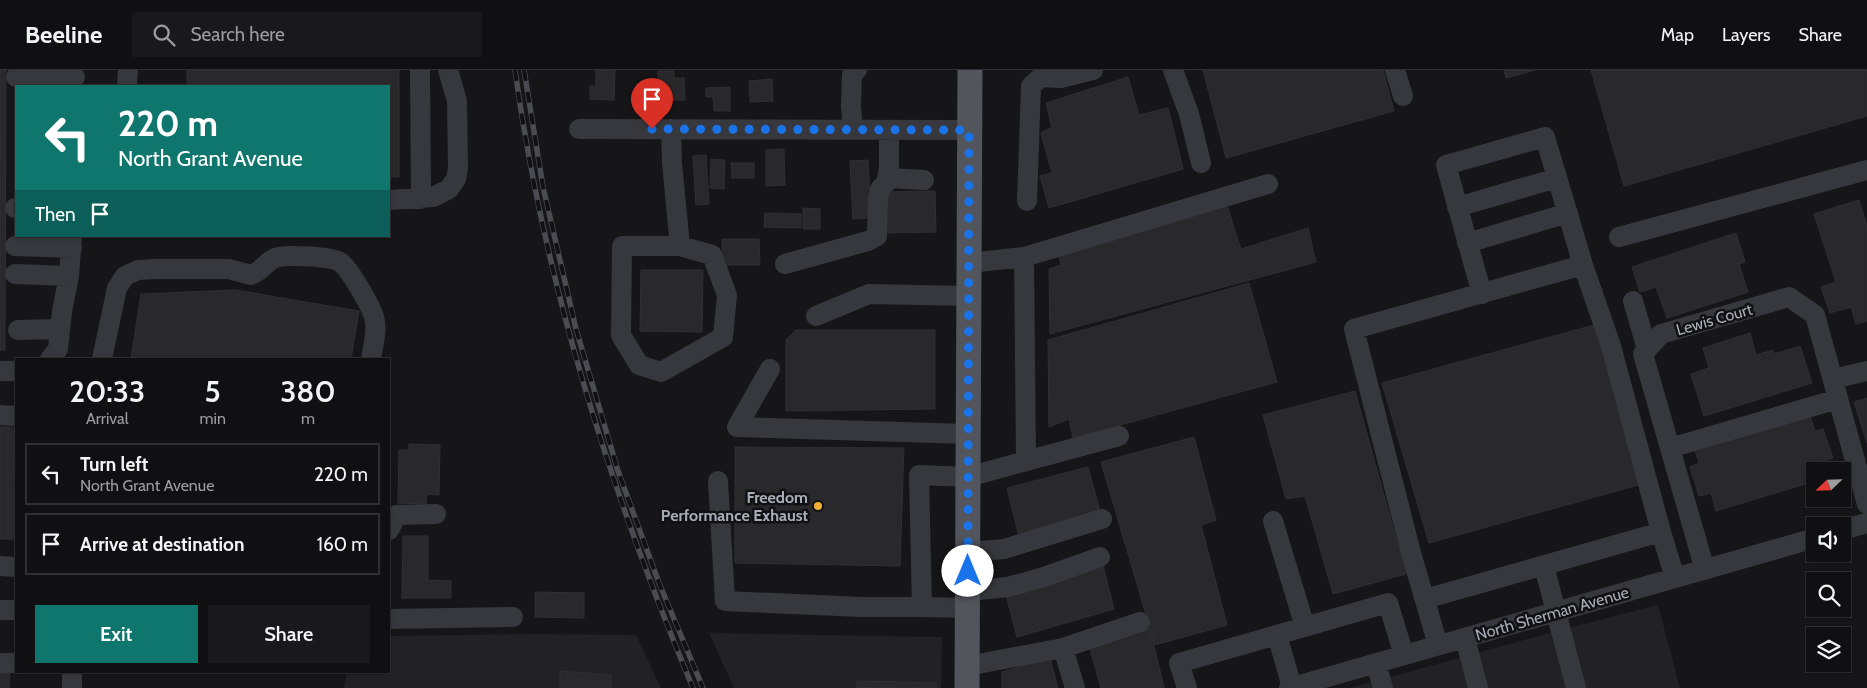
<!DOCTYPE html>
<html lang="en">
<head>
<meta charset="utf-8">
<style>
	:root { --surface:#101012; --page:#19191b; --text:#f1f3f6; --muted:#9c9d9f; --line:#303032; --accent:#0f766e }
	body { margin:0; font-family:Cabin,sans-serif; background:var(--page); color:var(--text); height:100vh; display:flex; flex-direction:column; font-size:19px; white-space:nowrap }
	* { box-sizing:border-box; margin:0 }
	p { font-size:16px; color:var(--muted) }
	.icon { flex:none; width:28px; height:28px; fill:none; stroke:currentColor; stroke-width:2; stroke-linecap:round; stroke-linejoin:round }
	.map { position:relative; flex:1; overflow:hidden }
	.panel { position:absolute; left:15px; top:288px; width:375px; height:315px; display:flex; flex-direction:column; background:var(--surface); border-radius:0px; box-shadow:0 1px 4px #0004,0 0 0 1px var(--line) }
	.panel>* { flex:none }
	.top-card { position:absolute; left:15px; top:15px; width:375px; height:152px; border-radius:0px; box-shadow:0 1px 4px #0004,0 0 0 1px var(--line); background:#0f766e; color:#fff; overflow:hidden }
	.needle { width:32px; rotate:247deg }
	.fabs { position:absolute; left:1806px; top:392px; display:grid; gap:10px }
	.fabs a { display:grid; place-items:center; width:45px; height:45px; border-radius:0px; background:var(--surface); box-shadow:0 1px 4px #0004,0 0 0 1px var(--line); font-size:25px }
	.pin { position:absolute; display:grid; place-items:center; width:42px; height:42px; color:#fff; margin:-51px -21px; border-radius:50% 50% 50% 0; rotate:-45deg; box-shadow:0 0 5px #0007 }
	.pin .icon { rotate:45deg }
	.me { position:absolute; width:55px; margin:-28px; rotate:0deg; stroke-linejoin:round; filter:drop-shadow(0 0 4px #0008) }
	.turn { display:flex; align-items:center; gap:18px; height:105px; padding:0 20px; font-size:22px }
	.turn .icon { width:65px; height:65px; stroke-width:2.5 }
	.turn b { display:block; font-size:35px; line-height:42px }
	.then { display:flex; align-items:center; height:48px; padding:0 20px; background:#0003; gap:10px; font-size:19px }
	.eta { display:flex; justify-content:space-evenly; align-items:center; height:85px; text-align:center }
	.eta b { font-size:30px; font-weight:600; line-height:35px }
	.action { display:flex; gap:10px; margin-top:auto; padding:10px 20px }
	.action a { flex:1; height:58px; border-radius:0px; background:var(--accent); color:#fff; font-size:20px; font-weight:600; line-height:58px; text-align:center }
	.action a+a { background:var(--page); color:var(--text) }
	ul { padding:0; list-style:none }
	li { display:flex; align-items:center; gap:15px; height:62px; margin:0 10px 8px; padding:0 10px; border:2px solid var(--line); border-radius:0px }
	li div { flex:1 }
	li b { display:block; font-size:19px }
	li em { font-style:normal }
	header { display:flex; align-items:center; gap:30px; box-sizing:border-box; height:70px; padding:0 25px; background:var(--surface); border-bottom:1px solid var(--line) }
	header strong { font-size:24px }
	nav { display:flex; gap:28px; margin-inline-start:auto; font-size:18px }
	.search { width:350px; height:45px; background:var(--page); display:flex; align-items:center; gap:12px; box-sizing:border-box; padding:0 18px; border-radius:0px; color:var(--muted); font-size:19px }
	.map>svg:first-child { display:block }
	.built { fill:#222225 }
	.building { fill:#29292c; stroke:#303034 }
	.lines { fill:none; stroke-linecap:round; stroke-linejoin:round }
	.minor { stroke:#37383d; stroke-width:20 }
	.major { stroke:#53555c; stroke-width:25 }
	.rail-casing { stroke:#4a4c52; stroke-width:5.5 }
	.rail { stroke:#111113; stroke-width:4; stroke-dasharray:11; stroke-linecap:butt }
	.route { stroke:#1a73e8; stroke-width:9; stroke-dasharray:0 16.2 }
	.poi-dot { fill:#f2b134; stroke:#111113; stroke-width:2 }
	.labels { text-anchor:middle; stroke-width:5; stroke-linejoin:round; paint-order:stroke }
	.street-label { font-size:16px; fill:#a8adb8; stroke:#111113 }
	.poi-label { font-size:16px; font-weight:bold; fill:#a8adb8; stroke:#111113; text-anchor:end }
</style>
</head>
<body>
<header>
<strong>Beeline</strong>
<div class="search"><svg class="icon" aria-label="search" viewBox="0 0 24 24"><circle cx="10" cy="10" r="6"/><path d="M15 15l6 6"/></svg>Search here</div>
<nav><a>Map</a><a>Layers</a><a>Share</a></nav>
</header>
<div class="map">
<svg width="1867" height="618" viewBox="0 0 1867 618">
	<rect width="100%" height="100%" fill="#161618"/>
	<path class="built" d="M1658 535 1680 618H1350L1568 558Z
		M709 563 942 567 941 618H734Z
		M523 564 636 565 661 618H344L347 601H389V566Z"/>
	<path class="building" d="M0 0H6L5 280H0Z
		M187 0H399V107H389V16H187Z
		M596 0H615L614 30 590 29V16H596Z
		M1203 0H1383L1394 41 1226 88Z
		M1504 0H1535L1506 8Z
		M1591 0H1867V46L1624 116Z
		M658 1H674V8H684L685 30H658Z
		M1128 7 1139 45 1168 38 1183 99 1049 138 1040 106 1052 103 1041 63 1052 57 1046 33Z
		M772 9 773 31 750 32 749 11Z
		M730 17V41H714L713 27H706V18Z
		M784 79 785 115 766 116V80Z
		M706 85 709 134 696 135 693 86Z
		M711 89 725 90 724 119 710 118Z
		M868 90 871 148 853 149 850 91Z
		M731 93H754V108H732Z
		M935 121 936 162 885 163 884 122Z
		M1859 130 1867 156V251L1856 254 1851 237 1830 243 1821 217 1836 212 1814 144Z
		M1227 136 1241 179 1308 158 1316 192 1050 264 1049 199 1061 195 1058 180Z
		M803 138 820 139V159H803Z
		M765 143 801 144V158L764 157Z
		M1736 163 1745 192 1739 194 1748 222 1667 248 1656 217 1640 222 1632 197Z
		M722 169H759L760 195H723Z
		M641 200H703L702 262 640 261Z
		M1249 213 1277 312 1073 368 1069 349 1049 357 1048 270Z
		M235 220 359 241 351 289H131L141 224Z
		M1594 255 1642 414 1429 473 1382 313Z
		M796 260H935V339L786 341V270Z
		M1750 263 1756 285 1773 280 1774 284 1800 276 1812 313 1704 346 1691 304 1709 298 1703 278Z
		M1355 321 1406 504 1333 524 1305 426 1286 429 1263 345Z
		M1867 328V373L1854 332Z
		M1809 342 1815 361 1823 359 1833 388 1821 392 1824 401H1815V411L1716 441 1711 423 1699 426 1690 397 1699 393 1694 377Z
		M0 357H13L16 469H0Z
		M1194 367 1216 450 1201 455 1227 555 1155 575 1101 392Z
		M409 374 440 375 439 425 427 424 426 434 398 433 399 380H409Z
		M735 377 904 378 900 496 735 493Z
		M1088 397 1100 441 1018 463 1007 418Z
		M403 466H428V510L451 511V528H402Z
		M1103 495 1114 539 1017 567 1006 525Z
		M535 522 584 523V548L535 547Z
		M1150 558 1164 618H1101L1090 579Z
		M1050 588 1058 618H1002V602Z
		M560 601 611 605V618H560Z
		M0 603H10L9 618H0Z
		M857 611 936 613V618H856Z"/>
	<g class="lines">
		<path class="minor" d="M420 0 421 129
			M1173 0 1189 44 1201 93
			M1395 0 1403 26
			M16 7H75
			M127 16 128 0
			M579 59 969 60
			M671 59 672 93 680 176 712 185 727 225 723 267 661 302 639 295 621 265 622 176H680
			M853 60 851 36 852 5 857 0
			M888 108 924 110
			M389 130 433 127 449 119 456 109 458 98 457 31 448 0
			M1027 131 1031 16 1041 7 1061 8 1093 0
			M1457 137 1557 108
			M15 138H16
			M1619 167 1867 100
			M1467 173 1568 143
			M15 176 72 178
			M969 193 1024 187 1268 114
			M785 194 868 171 877 166 878 129 880 119 886 113 889 98V60
			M15 204 69 206
			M1482 224 1446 95 1545 67 1583 195
			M1633 231 1647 279
			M816 246 869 224 969 226
			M18 260 60 259
			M50 289 58 279 62 241 69 206 72 166
			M102 289 117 218 125 206 138 200 155 199H229L251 205C263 201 268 188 279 187 290 185 330 186 340 192 349 198 371 236 374 247 378 260 373 275 371 289
			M770 299 737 357 968 364
			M0 301H16
			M1833 309 1867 301
			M0 345 16 346
			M1670 378 1838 329
			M1026 391 1119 366
			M718 411 725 531 862 537H922
			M1273 451 1305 557
			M389 460 397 445 436 444
			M1842 460 1867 453
			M968 482 1004 479 1102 449
			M0 496 16 497
			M1544 496 1576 618
			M1705 500 1643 284 1661 264 1789 227 1815 245 1867 434
			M968 521 1008 517 1044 507 1100 487
			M1425 529 1661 462
			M968 538 922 537 919 405 968 407 1026 391 1024 187
			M0 540H16
			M389 549 513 547
			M1277 565 1292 617
			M1465 568 1478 618
			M1438 575 1411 483 1354 259 1583 195 1611 276 1661 462 1675 508
			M1063 578 1140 552
			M0 593H16
			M1376 593 1383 618
			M967 596 1063 578 1075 618
			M72 618V601
			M1187 618 1179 593 1388 533 1404 585
			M1289 618 1815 468"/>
		<path class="major" d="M967 618 970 0"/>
		<g class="rail-casing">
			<path id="rail" d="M515 0C544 213 610 420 693 618
				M524 0 543 117 576 259 618 401 659 513 703 618"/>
		</g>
		<use href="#rail" class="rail"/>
	</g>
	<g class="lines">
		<path class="route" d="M652 59 969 60 968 501"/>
	</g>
	<circle class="poi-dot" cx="818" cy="436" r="5"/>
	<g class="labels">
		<g class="street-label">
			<text transform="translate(1714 249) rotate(-16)" y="6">Lewis Court</text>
			<text transform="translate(1552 543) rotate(-16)" y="6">North Sherman Avenue</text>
		</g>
		<g class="poi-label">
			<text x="808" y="433">Freedom<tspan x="808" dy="18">Performance Exhaust</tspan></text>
		</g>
	</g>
</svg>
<div class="fabs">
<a><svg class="needle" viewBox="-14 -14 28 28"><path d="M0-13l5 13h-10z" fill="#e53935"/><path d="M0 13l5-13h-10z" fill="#9c9d9f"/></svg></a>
<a><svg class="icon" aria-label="sound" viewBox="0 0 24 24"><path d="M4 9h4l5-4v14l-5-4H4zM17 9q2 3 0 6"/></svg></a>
<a><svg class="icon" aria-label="search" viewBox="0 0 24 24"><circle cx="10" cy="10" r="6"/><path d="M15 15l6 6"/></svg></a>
<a><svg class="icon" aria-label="layers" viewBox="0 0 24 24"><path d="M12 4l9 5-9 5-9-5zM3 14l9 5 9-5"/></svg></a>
</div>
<div class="pin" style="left:652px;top:59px;background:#d93025"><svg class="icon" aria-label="arrive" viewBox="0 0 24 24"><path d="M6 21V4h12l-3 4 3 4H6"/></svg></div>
<svg class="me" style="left:968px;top:501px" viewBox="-20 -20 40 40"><circle r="19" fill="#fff"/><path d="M0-13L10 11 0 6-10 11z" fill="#1a73e8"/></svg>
<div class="top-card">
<div class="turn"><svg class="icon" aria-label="left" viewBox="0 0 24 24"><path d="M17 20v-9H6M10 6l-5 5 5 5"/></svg><div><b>220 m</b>North Grant Avenue</div></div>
<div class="then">Then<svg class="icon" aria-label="arrive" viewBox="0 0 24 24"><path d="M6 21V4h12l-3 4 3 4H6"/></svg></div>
</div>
<section class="panel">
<div class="eta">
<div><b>20:33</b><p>Arrival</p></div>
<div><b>5</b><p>min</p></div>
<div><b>380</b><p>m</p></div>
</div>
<ul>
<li><svg class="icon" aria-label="left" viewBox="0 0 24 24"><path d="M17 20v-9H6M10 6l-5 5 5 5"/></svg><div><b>Turn left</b><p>North Grant Avenue</p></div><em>220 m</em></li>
<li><svg class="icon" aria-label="arrive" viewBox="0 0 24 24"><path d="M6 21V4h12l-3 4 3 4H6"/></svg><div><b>Arrive at destination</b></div><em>160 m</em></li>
</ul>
<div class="action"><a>Exit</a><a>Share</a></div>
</section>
</div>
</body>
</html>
